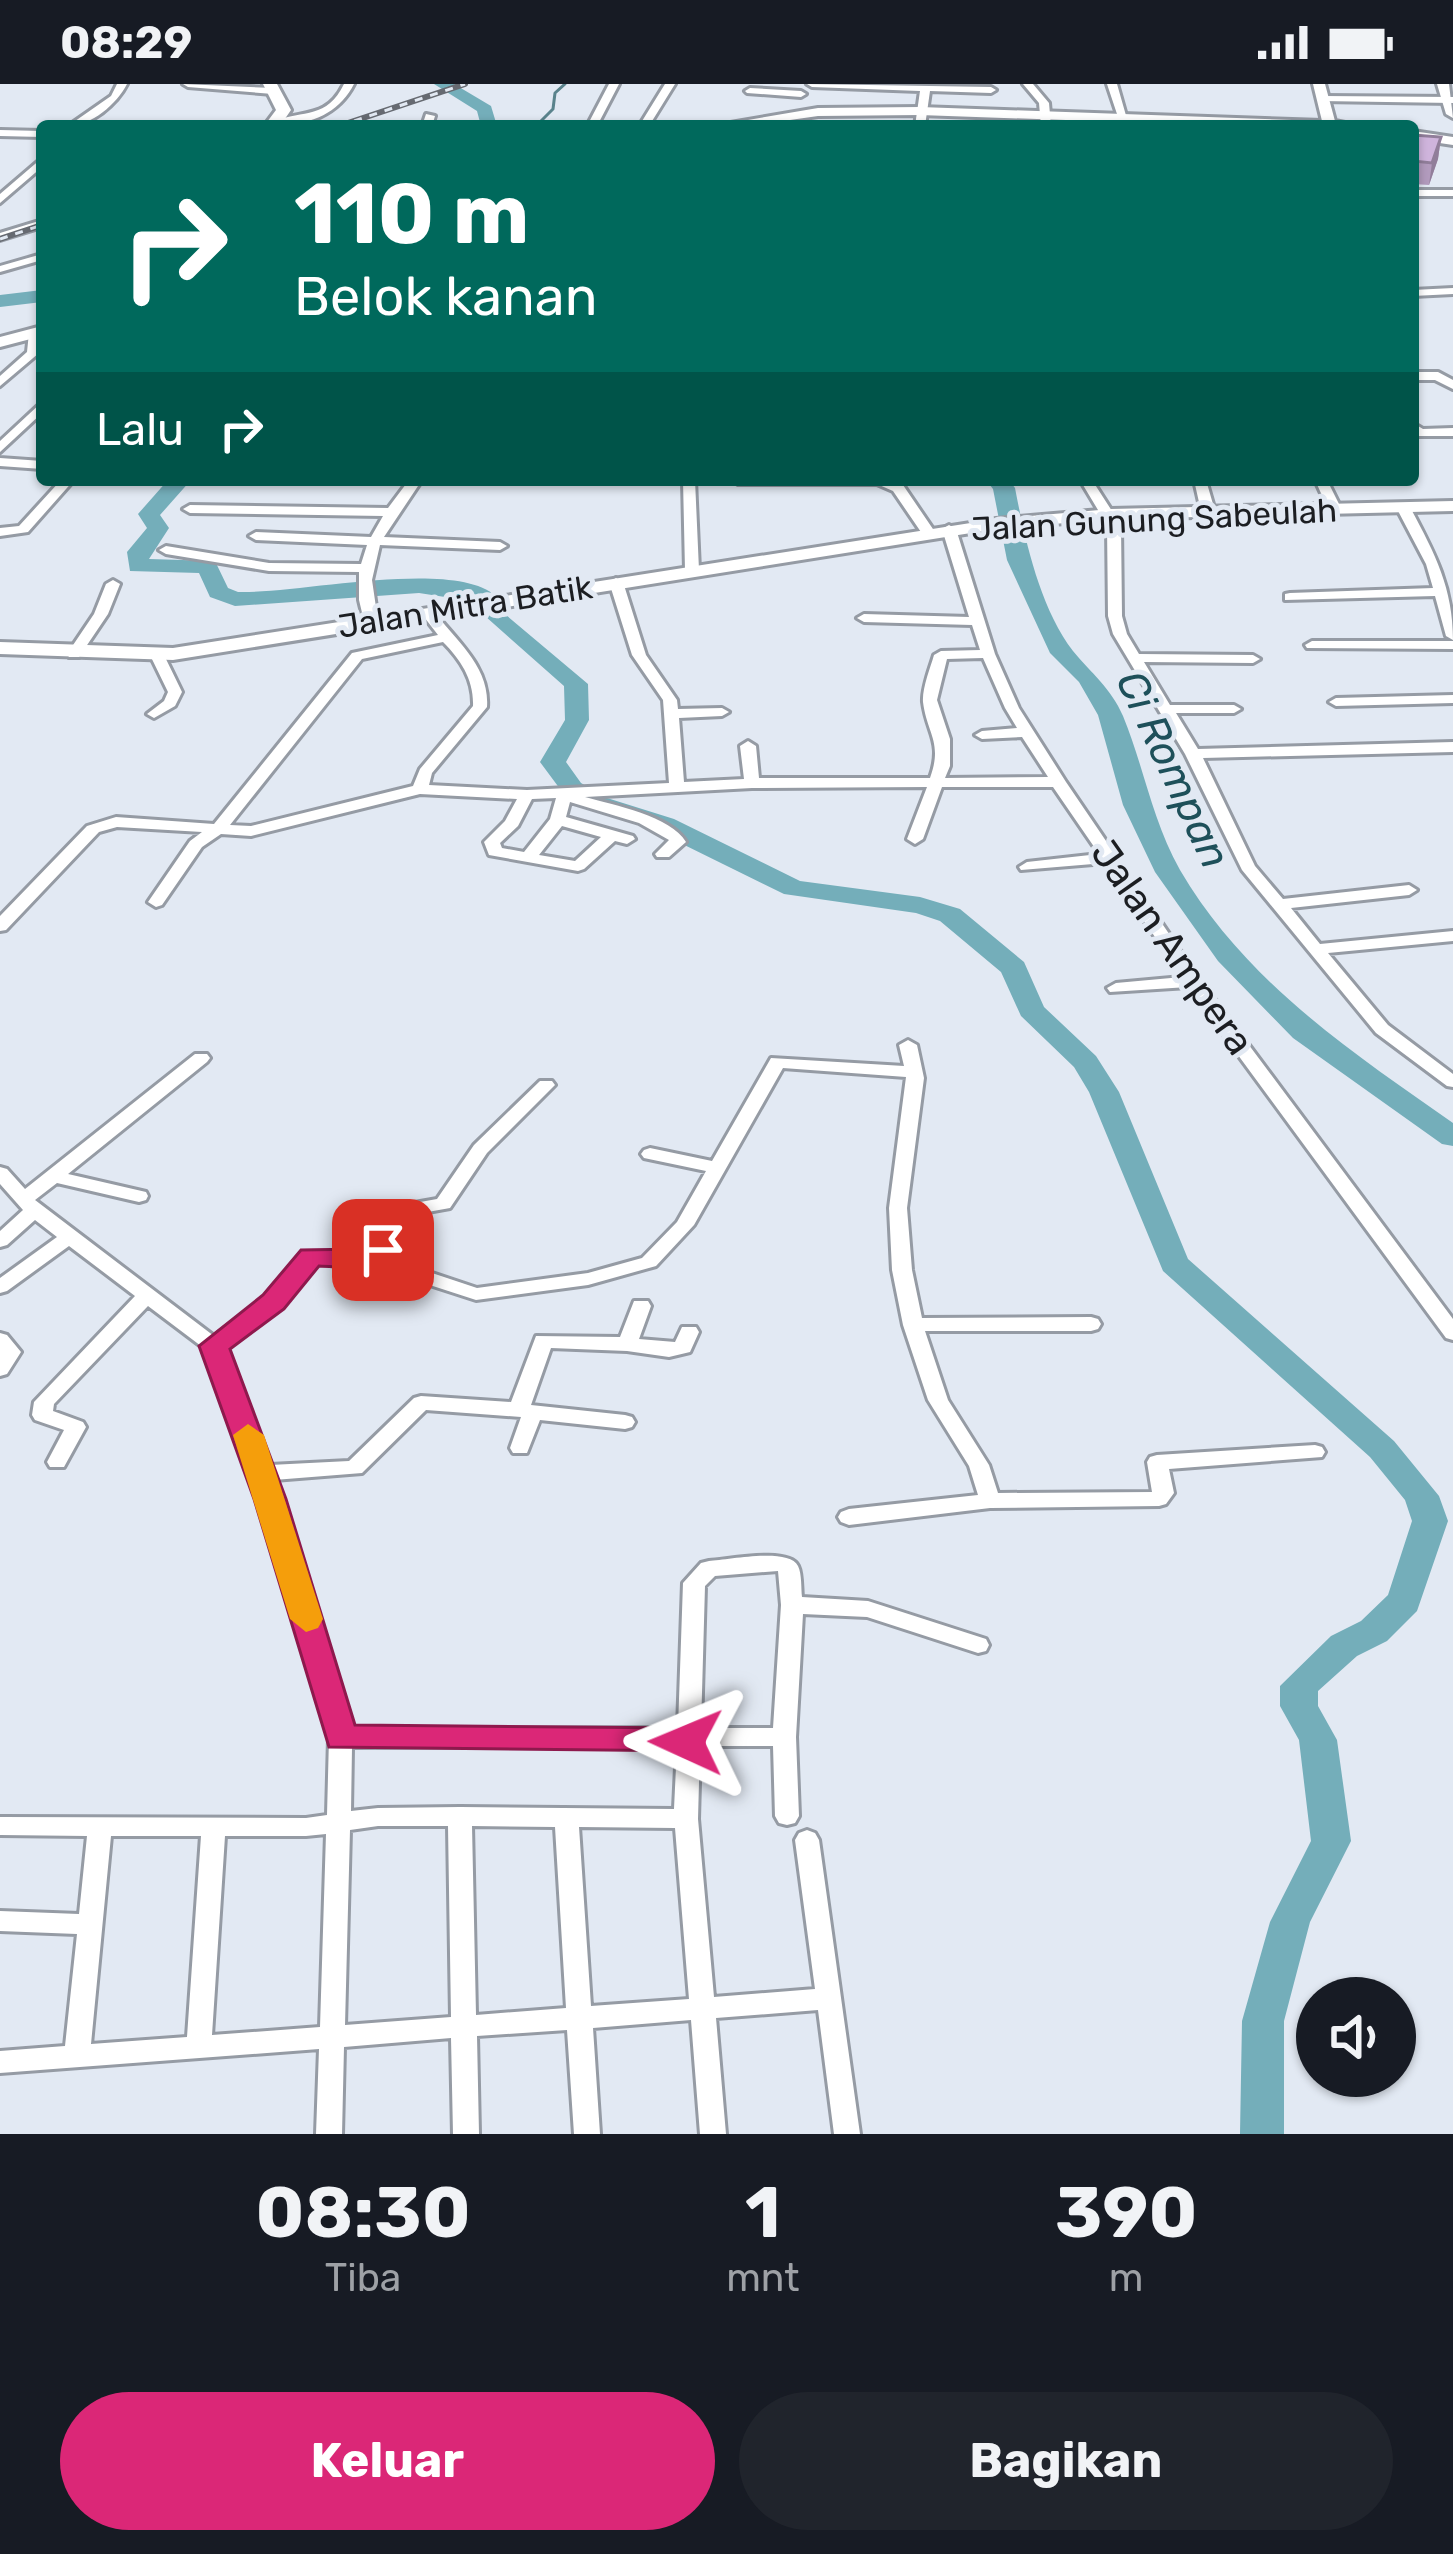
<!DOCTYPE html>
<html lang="id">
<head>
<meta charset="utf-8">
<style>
	:root { --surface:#171b24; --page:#20242c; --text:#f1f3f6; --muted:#9ea1a6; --accent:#db2777 }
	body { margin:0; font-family:Rubik,sans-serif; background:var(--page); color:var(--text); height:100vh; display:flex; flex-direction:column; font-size:45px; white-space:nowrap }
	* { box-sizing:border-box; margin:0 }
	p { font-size:39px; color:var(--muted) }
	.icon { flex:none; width:66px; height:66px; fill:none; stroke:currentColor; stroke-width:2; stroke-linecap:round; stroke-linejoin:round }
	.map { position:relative; height:2050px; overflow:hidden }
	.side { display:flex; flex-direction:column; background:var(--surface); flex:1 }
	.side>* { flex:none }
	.guide { position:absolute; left:36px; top:36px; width:1383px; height:366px; border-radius:12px; box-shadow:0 3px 9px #0004; background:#00695c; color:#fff; overflow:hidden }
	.controls { position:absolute; left:1296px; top:1893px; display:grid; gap:24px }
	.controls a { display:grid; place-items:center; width:120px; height:120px; border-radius:50%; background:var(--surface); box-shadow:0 3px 9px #0004; font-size:60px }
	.pin { position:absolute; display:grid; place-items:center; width:102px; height:102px; color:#fff; margin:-51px; border-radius:24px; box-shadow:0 6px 18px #0006 }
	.me { position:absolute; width:132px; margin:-66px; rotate:271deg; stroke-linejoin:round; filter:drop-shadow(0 0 9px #0008) }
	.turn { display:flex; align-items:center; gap:42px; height:252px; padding:0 60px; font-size:54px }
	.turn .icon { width:156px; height:156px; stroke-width:2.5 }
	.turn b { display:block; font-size:84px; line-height:102px }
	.then { display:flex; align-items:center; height:114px; padding:0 60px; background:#0003; gap:24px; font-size:45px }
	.eta { display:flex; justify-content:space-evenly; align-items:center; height:204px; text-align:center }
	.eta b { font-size:72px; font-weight:700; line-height:84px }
	.button { display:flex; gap:24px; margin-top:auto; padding:24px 60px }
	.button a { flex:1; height:138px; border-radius:72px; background:var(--accent); color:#fff; font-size:48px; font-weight:700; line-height:138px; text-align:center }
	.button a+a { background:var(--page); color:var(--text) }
	.status { display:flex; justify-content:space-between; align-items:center; height:84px; padding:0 60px; background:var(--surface); direction:ltr }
	.status svg { height:33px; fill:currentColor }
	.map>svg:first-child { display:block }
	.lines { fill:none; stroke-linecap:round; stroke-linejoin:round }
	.stream { stroke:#5a838c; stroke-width:3 }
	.river { fill:#74aeba; fill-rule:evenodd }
	.minor-casing { stroke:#959ba4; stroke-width:6 }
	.major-casing { stroke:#959ba4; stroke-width:6 }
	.highway-casing { stroke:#959ba4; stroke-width:6 }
	.minor { fill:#fff; fill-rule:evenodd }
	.major { fill:#fff; fill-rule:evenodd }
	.highway { fill:#fff; fill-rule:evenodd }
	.rail-casing { stroke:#666a71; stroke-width:6 }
	.rail { stroke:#e2e9f3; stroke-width:3; stroke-dasharray:8; stroke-linecap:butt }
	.wall { fill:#b29bbd }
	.shaded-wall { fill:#917e9a }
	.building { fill:#cfb4dc; stroke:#917e9a; stroke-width:3 }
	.route { fill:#db2777; stroke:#8e194d; stroke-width:3 }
	.slow { fill:#f59e0b }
	.labels { text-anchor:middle; stroke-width:10; stroke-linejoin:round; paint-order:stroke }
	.far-street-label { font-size:33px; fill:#1c1e22; stroke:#e2e9f3 }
	.street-label { font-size:39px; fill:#1c1e22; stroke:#e2e9f3 }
	.water-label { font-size:42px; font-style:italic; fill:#1e505a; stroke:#e2e9f3 }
</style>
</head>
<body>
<div class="status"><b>08:29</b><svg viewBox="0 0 49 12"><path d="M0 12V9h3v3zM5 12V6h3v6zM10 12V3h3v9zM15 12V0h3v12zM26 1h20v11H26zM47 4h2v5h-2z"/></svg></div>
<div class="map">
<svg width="1453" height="2050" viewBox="0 0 1453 2050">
	<rect width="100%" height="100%" fill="#e2e9f3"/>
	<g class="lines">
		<path class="stream" d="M536 42 553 25 555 9 565 0"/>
		<path class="river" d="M434 0H454L491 22 497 42H481L477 27Z
			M42 206V218L0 223V211Z
			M168 396H191L160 431 169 444 149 475 215 477 228 504 238 508C298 510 453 474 496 512L484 519 419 509 235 522 210 513 199 489 130 487 127 468 147 444 138 430Z
			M986 396H1009L1015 404C1025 456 1040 524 1073 567 1091 589 1111 604 1123 632 1144 683 1152 736 1180 786 1245 897 1350 967 1453 1039V1062L1442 1060 1293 954 1218 877 1155 788 1123 721 1098 631 1079 598 1050 569 1007 476 993 405Z
			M493 520 588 600 589 636 566 678 581 699 607 714 674 735 800 797 920 813 960 825 1024 878 1044 923 1096 972 1119 1008 1188 1175 1394 1357 1439 1412 1448 1437 1417 1527 1387 1557 1357 1572 1318 1607V1622L1337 1656 1351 1757 1310 1838 1284 1937V2050H1240L1242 1937 1270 1838 1311 1757 1299 1656 1280 1622V1602L1331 1552 1361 1537 1388 1511 1412 1437 1405 1416 1370 1373 1163 1187 1089 1008 1074 983 1021 932 1001 888 940 837 916 829 784 810 656 747 589 724 563 709 540 678 565 636 564 602 485 532 481 527Z"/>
		<g class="minor-casing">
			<path id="minor" d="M117 0H127C117 20 91 42 68 42L111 12Z
				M183 0 273 4 278 7 273 10 188 3Z
				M344 0H354C339 30 305 45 274 37 304 26 327 35 344 0Z
				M609 0H619L597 42H587Z
				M665 0H675L649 42H639Z
				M807 0 991 3 996 6 991 9 930 7 925 42H915L920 7 812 3Z
				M1023 0H1033L1049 19 1051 42H1041L1039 19Z
				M1107 0H1117L1127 35 1118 33Z
				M750 4 801 7 806 10 801 13 747 9 745 7Z
				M1323 12 1453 13V19L1320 17 1318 15Z
				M426 30 435 32 432 42H422Z
				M0 46 42 47V53L0 52Z
				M42 74V83L0 119V110Z
				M1413 106H1453V112H1413Z
				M42 136V143L0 156V149Z
				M42 170V176L0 188V182Z
				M1453 204V210L1413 212V206Z
				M35 245 41 249 39 269 0 302V292L27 268 29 249Z
				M1413 288H1438L1453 296V305L1435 296H1413Z
				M42 318V329L0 368V357Z
				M1413 339 1423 345 1453 344V352H1416Z
				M0 374 42 377V385L0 382Z
				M61 396H74L28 448 0 452V444L19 442Z
				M409 396H422L384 453 500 458 507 462 500 466 380 461 372 496 378 537 376 540 371 541 364 537 359 516V488L269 487 166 470 159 466 166 462 269 479 361 480 367 461 256 456 249 452 256 448 371 453 383 432 190 429 183 425 190 421 388 424Z
				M683 396H695L699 486 692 490 685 486Z
				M732 396H890L903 401 935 448 928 452 923 451 893 407 877 400H738Z
				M1080 396H1092L1121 441 1122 532 1127 550 1139 570 1253 571 1260 575 1253 579 1144 578 1170 621H1234L1241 625 1234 629H1176L1198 665 1453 658V668L1203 674 1255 782 1283 815 1409 801 1417 806 1409 811 1291 824 1320 860 1453 847V857L1328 869 1388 941 1453 990V1003L1447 1002 1376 949 1242 786 1185 670 1113 550 1108 532 1107 441Z
				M1194 396H1206L1215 427 1213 430 1201 427Z
				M1315 396H1327L1342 426 1340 429H1330Z
				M1404 421 1411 425C1435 470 1453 504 1453 556L1446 552 1435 512 1285 516V510L1290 509 1433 504 1426 480 1397 425Z
				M949 441 956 445 995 570 1019 624 1066 698 1199 894 1453 1235V1256L1446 1254 1188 903 1110 908 1107 904 1116 899 1182 893 1105 779 1021 786 1019 783 1027 778 1099 770 1053 703H942L923 755 915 760 907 755 927 703 752 704 585 713C614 721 671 732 686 758L669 773H657L655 770 669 756 639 739 570 718 566 733 633 752 635 755 627 760 615 757 584 785 578 787 489 771 484 758 505 737 517 715 420 710 251 752 221 750 202 763 162 821 156 823 148 818 190 757 202 748 117 743 99 748 6 846 0 847V832L87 742 116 733 214 740 352 569 438 551 421 529 428 525 433 526C455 556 490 582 487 623L432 689 429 701 527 706 669 699 663 616 632 571 609 498 616 494 623 498 646 571 677 616 678 625 722 624 729 628 722 632 679 634 684 698 744 695 740 662 748 657 756 662 759 694H930C943 658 927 650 923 618 922 604 930 585 934 571L941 567 980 566 972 541 864 538 857 534 864 530 969 533 942 445ZM443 558C461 576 474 596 473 622L420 685 413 702 251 742 230 741 362 575ZM983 574 1005 624 1017 644 982 647 975 651 982 655 1022 653 1048 693 945 694 950 682V655L937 616 947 575ZM556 714 550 735 524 768 502 764 500 759 518 742 532 715ZM562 742 601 753 575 777 539 771Z
				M113 496 120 500 108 530 79 573H69L67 570 94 530 106 500Z
				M1312 557H1453V565L1307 564 1305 561Z
				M157 567 164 571 182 608 175 622 154 634 147 630 164 617 168 608 150 571Z
				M1453 611V619L1336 622 1329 618 1336 614Z
				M908 956 917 961 924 994 907 1124 912 1186 922 1234 1091 1233 1098 1235 1101 1240 1098 1245 1091 1247H925L948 1316 989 1381 998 1409 1152 1408 1147 1378 1150 1373 1157 1371 1315 1361 1322 1363 1325 1368 1322 1373 1169 1385 1174 1409 1166 1420 1159 1422 990 1424 849 1441 841 1438 838 1433 841 1428 849 1425 978 1411 969 1382 928 1316 903 1241 892 1186 889 1124 906 993 783 984 694 1141 656 1182 588 1201 476 1216 362 1179 316 1178 281 1223 225 1264 270 1381 349 1377 414 1314 421 1312 511 1318 536 1252 620 1253 634 1217H648L651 1222 639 1255 675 1258 682 1243H696L699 1248 690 1268 669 1273 627 1267 551 1264 531 1321 625 1331 632 1333 635 1338 632 1343 625 1345 540 1336 527 1369H513L510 1364 521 1333 426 1326 362 1389 274 1396 350 1645 678 1644 683 1499 701 1479 709 1477C728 1476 789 1463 798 1482 802 1490 801 1505 802 1513L868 1517 986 1555 989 1561 986 1567 978 1569 867 1533 803 1530 796 1653 799 1732 795 1739 787 1741 779 1739 775 1732 773 1662H700L698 1735 714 1913 815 1905 795 1756 799 1749 807 1746 815 1749 819 1756 860 2050H834L818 1926 716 1934 726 2050H700L691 1936 593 1944 600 2050H574L567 1946 477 1952 479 2050H453L451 1954 344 1963 342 2050H316L319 1965 0 1989V1967L65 1962 77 1850 0 1847V1827L79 1830 87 1752 0 1751V1733L306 1734 327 1731 329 1654 252 1389 205 1265 148 1222 54 1320 53 1327 83 1338 86 1343 64 1383H50L47 1378 64 1346 35 1336 32 1331 34 1318 135 1212 69 1162 7 1207 0 1209V1194L57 1153 35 1136 7 1161 0 1163V1147L23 1126 0 1100V1083L7 1085 25 1105 195 970H207L210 974 207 978 68 1090 146 1108 148 1112 146 1116 139 1118 57 1099 35 1116 214 1252 267 1213 304 1168 368 1167 398 1122 437 1115 474 1061 540 997H552L555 1001 487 1069 450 1124 411 1131 384 1173 477 1204 588 1189 642 1174 677 1138 706 1087 644 1074 641 1070 644 1066 650 1064 712 1077 771 974 904 982 899 961ZM778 1487 781 1521 773 1644H701L705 1502 715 1492ZM677 1662 674 1725 460 1723 378 1724 351 1727 352 1663ZM378 1742H448L451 1933 345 1941 350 1746ZM472 1742 555 1743 566 1924 476 1931ZM579 1743 675 1744 689 1915 591 1922ZM326 1750 320 1943 212 1951 225 1752H306ZM111 1752H201L187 1953 91 1960Z
				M0 1249 7 1251 21 1268 7 1290 0 1292Z"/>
		</g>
		<g class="major-casing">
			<path id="major" d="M1313 0H1325L1335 37 1360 42H1238L920 31 818 32 748 42H713L818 24 920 23 1322 37Z
				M1437 0H1449L1453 34 1446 30Z
				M1413 47 1453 53V61L1413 55Z
				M1453 417V427L1111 435 996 445 173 576 0 570V558L173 564 996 435 1111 425Z"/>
		</g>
		<g class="highway-casing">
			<path id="highway" d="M263 0H277L291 26 280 42H264L276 26Z
				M42 242V252L0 263V253Z"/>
		</g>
		<use href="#minor" class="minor"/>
		<use href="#major" class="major"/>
		<use href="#highway" class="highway"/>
		<g class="rail-casing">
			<path id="rail" d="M339 42 465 0
				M0 155 42 141"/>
		</g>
		<use href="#rail" class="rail"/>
	</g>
	<path class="wall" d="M1413 51 1441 53 1438 75 1429 101 1413 100Z"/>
	<path class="shaded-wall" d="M1441 53 1438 75 1429 101 1432 79Z"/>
	<path class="building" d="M1413 51 1441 53 1432 79 1413 77Z"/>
	<path class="route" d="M383 1156 397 1166C377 1191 348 1183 319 1182L284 1225 230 1265 286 1415 355 1641 686 1644 699 1648 704 1658 699 1667 329 1663 254 1415 199 1262 263 1211 301 1166 363 1165Z"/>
	<path class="slow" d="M248 1340 264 1351 323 1535 318 1544 306 1548 290 1535 233 1351Z"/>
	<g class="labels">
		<g class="far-street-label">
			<text transform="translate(1154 435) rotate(-3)" y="12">Jalan Gunung Sabeulah</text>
			<text transform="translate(465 522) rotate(-9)" y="12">Jalan Mitra Batik</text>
		</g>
		<g class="street-label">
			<text transform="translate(1173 863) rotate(55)" y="14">Jalan Ampera</text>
		</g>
		<g class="water-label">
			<text transform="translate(1174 685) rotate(65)" y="15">Ci Rompan</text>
		</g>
	</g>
</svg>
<div class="controls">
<a><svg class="icon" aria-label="sound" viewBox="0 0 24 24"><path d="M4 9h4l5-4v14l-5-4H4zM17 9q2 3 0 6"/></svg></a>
</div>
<div class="pin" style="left:383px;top:1166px;background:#d93025"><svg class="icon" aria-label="arrive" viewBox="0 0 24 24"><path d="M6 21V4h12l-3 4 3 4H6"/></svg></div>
<svg class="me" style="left:686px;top:1658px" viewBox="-20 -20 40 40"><path d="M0-17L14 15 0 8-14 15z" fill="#db2777" stroke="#fff" stroke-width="4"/></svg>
<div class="guide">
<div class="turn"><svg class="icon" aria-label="right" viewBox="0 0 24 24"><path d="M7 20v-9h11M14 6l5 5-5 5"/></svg><div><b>110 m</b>Belok kanan</div></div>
<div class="then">Lalu<svg class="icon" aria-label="right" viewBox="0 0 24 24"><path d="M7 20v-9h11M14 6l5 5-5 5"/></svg></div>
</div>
</div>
<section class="side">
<div class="eta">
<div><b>08:30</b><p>Tiba</p></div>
<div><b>1</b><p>mnt</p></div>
<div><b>390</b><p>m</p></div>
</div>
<div class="button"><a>Keluar</a><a>Bagikan</a></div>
</section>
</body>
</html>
